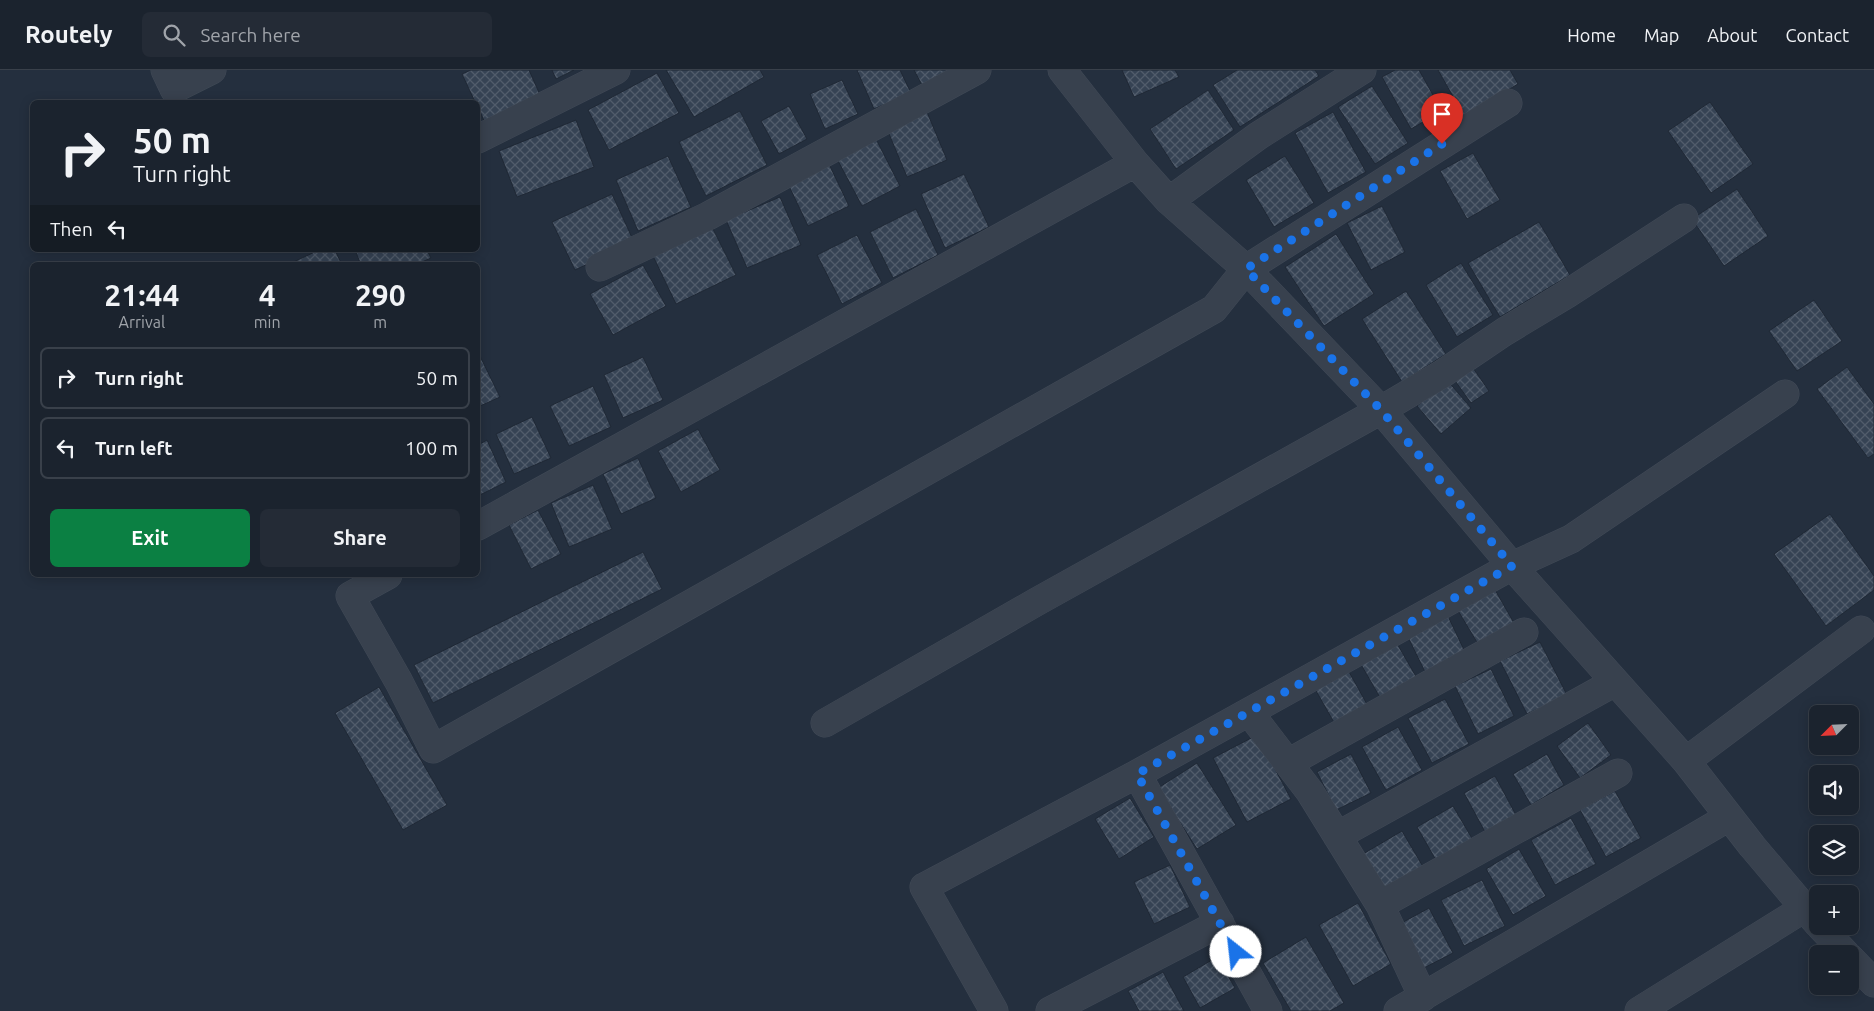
<!DOCTYPE html>
<html lang="en">
<head>
<meta charset="utf-8">
<style>
	:root { --surface:#1b232e; --page:#242b36; --text:#f1f3f6; --muted:#a0a4aa; --line:#39404a; --accent:#0b8043 }
	body { margin:0; font-family:Ubuntu,sans-serif; background:var(--page); color:var(--text); height:100vh; display:flex; flex-direction:column; font-size:19px; white-space:nowrap }
	* { box-sizing:border-box; margin:0 }
	p { font-size:16px; color:var(--muted) }
	.icon { flex:none; width:28px; height:28px; fill:none; stroke:currentColor; stroke-width:2; stroke-linecap:round; stroke-linejoin:round }
	.map { position:relative; flex:1; overflow:hidden }
	.details { position:absolute; left:30px; top:192px; width:450px; height:315px; display:flex; flex-direction:column; background:var(--surface); border-radius:8px; box-shadow:0 2px 12px #0003,0 0 0 1px var(--line) }
	.details>* { flex:none }
	.banner { position:absolute; left:30px; top:30px; width:450px; height:152px; border-radius:8px; box-shadow:0 2px 12px #0003,0 0 0 1px var(--line); background:#1b232e; color:var(--text); overflow:hidden }
	.needle { width:32px; rotate:246deg }
	.tools { position:absolute; left:1809px; top:635px; display:grid; gap:10px }
	.tools a { display:grid; place-items:center; width:50px; height:50px; border-radius:8px; background:var(--surface); box-shadow:0 2px 12px #0003,0 0 0 1px var(--line); font-size:25px }
	.pin { position:absolute; display:grid; place-items:center; width:42px; height:42px; color:#fff; margin:-51px -21px; border-radius:50% 50% 50% 0; rotate:-45deg; box-shadow:0 0 5px #0007 }
	.pin .icon { rotate:45deg }
	.me { position:absolute; width:55px; margin:-28px; rotate:331deg; stroke-linejoin:round; filter:drop-shadow(0 0 4px #0008) }
	.turn { display:flex; align-items:center; gap:18px; height:105px; padding:0 20px; font-size:22px }
	.turn .icon { width:65px; height:65px; stroke-width:2.5 }
	.turn b { display:block; font-size:35px; line-height:42px }
	.then { display:flex; align-items:center; height:48px; padding:0 20px; background:#0003; gap:10px; font-size:19px }
	.eta { display:flex; justify-content:space-evenly; align-items:center; height:85px; text-align:center }
	.eta b { font-size:30px; font-weight:700; line-height:35px }
	.button { display:flex; gap:10px; margin-top:auto; padding:10px 20px }
	.button a { flex:1; height:58px; border-radius:8px; background:var(--accent); color:#fff; font-size:20px; font-weight:700; line-height:58px; text-align:center }
	.button a+a { background:var(--page); color:var(--text) }
	ul { padding:0; list-style:none }
	li { display:flex; align-items:center; gap:15px; height:62px; margin:0 10px 8px; padding:0 10px; border:2px solid var(--line); border-radius:8px }
	li div { flex:1 }
	li b { display:block; font-size:19px }
	li em { font-style:normal }
	header { display:flex; align-items:center; gap:30px; box-sizing:border-box; height:70px; padding:0 25px; background:var(--surface); border-bottom:1px solid var(--line) }
	header strong { font-size:24px }
	nav { display:flex; gap:28px; margin-inline-start:auto; font-size:18px }
	.search { width:350px; height:45px; background:var(--page); display:flex; align-items:center; gap:12px; box-sizing:border-box; padding:0 18px; border-radius:8px; color:var(--muted); font-size:19px }
	.map>svg:first-child { display:block }
	.building { fill:url(#building-cross-hatch); stroke:#1f2835 }
	.lines { fill:none; stroke-linecap:round; stroke-linejoin:round }
	.minor-casing { stroke:#414a57; stroke-width:29 }
	.minor { stroke:#38414e; stroke-width:28 }
	.route { stroke:#1a73e8; stroke-width:9; stroke-dasharray:0 16.2 }
</style>
</head>
<body>
<header>
<strong>Routely</strong>
<div class="search"><svg class="icon" aria-label="search" viewBox="0 0 24 24"><circle cx="10" cy="10" r="6"/><path d="M15 15l6 6"/></svg>Search here</div>
<nav><a>Home</a><a>Map</a><a>About</a><a>Contact</a></nav>
</header>
<div class="map">
<svg width="1874" height="941" viewBox="0 0 1874 941">
	<defs>
		<pattern id="building-cross-hatch" width="8" height="8" patternUnits="userSpaceOnUse" patternTransform="scale(1.25)"><rect width="8" height="8" fill="#364354"/><path d="M0 0l8 8M0 8l8-8" fill="none" stroke="#515c6b"/></pattern>
	</defs>
	<rect width="100%" height="100%" fill="#242f3e"/>
	<path class="building" d="M471 0H529L541 27 485 53 478 37V32H475L462 4Z
		M552 0H574L556 9Z
		M666 0H760L764 7 694 47Z
		M857 0H900L911 23 874 39Z
		M914 0H951L922 15Z
		M1122 0H1175L1179 7 1134 27Z
		M1237 0H1315L1319 6 1240 57 1213 15Z
		M1395 0H1419L1442 41 1411 59 1382 7Z
		M1438 0H1510L1518 14 1464 46Z
		M657 3 679 43 609 80 588 40Z
		M842 10 858 44 825 59 810 24Z
		M1372 16 1408 73 1375 94 1338 37Z
		M1208 20 1234 60 1176 99 1150 59Z
		M1710 32 1753 94 1711 123 1668 61Z
		M789 36 807 69 779 84 761 51Z
		M740 41 767 95 706 126 679 72Z
		M927 42 947 90 907 107 887 59Z
		M1333 42 1366 102 1328 123 1295 63Z
		M576 50 594 97 517 127 499 81Z
		M876 69 900 116 862 136 837 89Z
		M1473 83 1500 130 1467 149 1440 101Z
		M668 86 691 137 638 161 616 110Z
		M1285 86 1314 133 1274 157 1246 110Z
		M829 94 849 136 808 156 788 114Z
		M964 104 989 157 945 178 921 124Z
		M1737 119 1768 166 1724 196 1692 149Z
		M612 124 634 172 575 200 552 152Z
		M780 127 801 175 747 198 726 150Z
		M1382 136 1405 182 1371 200 1347 153Z
		M916 139 938 185 893 208 870 162Z
		M1539 152 1570 205 1500 247 1468 193Z
		M712 157 736 205 676 234 653 186Z
		M1336 164 1374 224 1324 256 1285 197Z
		M857 165 882 213 842 234 817 185Z
		M319 180H335L342 195H287Z
		M355 180H427L431 188 415 195H361Z
		M1461 193 1493 245 1457 267 1426 215Z
		M643 195 666 236 613 265 590 224Z
		M1406 221 1446 284 1402 312 1362 249Z
		M1814 230 1842 271 1797 301 1769 261Z
		M478 282 500 327 478 337Z
		M643 287 663 330 623 348 604 305Z
		M1471 295 1489 321 1471 333 1453 308Z
		M1847 297 1874 334V384L1868 388 1817 319Z
		M1447 310 1471 338 1441 364 1417 336Z
		M593 316 611 357 569 376 550 336Z
		M532 347 551 388 514 404 496 364Z
		M698 359 720 400 681 422 658 381Z
		M487 370 506 412 478 426V375Z
		M638 388 656 428 621 444 603 404Z
		M593 415 612 459 569 477 551 433Z
		M538 440 561 484 531 499 509 455Z
		M1830 444 1874 506V520L1826 556 1774 484Z
		M643 482 662 519 433 633 414 595Z
		M1494 518 1514 553 1478 574 1457 539Z
		M1446 542 1466 584 1426 604 1406 563Z
		M1395 570 1418 610 1382 631 1359 591Z
		M1540 572 1567 625 1527 644 1500 591Z
		M1491 599 1514 646 1478 664 1455 616Z
		M1348 600 1368 636 1336 656 1315 619Z
		M379 617 447 735 403 760 335 643Z
		M1445 629 1469 674 1432 693 1408 648Z
		M1588 653 1611 685 1580 708 1557 676Z
		M1398 657 1422 700 1386 720 1362 677Z
		M1257 665 1291 729 1247 752 1213 688Z
		M1351 684 1371 723 1336 740 1317 702Z
		M1547 684 1564 715 1531 735 1513 704Z
		M1197 693 1236 755 1197 779 1158 718Z
		M1495 706 1516 745 1485 762 1464 723Z
		M1615 721 1641 768 1606 787 1580 740Z
		M1130 728 1154 767 1119 789 1095 749Z
		M1453 736 1473 770 1437 792 1417 757Z
		M1571 748 1596 794 1555 815 1531 770Z
		M1402 761 1425 800 1386 823 1363 784Z
		M1519 779 1546 826 1513 845 1486 799Z
		M1170 795 1190 837 1154 854 1134 812Z
		M1482 810 1505 856 1464 876 1441 830Z
		M1358 833 1391 894 1353 916 1319 855Z
		M1429 838 1453 883 1420 900 1396 856Z
		M1306 867 1344 933 1330 941H1291L1263 893Z
		M1217 887 1235 918 1200 938 1183 907Z
		M1163 902 1184 941H1139L1128 921Z"/>
	<g class="lines">
		<g class="minor-casing">
			<path id="minor" d="M165 0 174 19 212 0
				M1062 0 1135 93 1169 131 1246 199 1381 340 1512 496 1686 691 1752 776 1818 854
				M478 69 616 0
				M1169 131 1258 66 1362 0
				M600 197 708 146 977 0
				M478 456 1135 93
				M388 505 350 526 399 612 433 679 1214 239 1246 199 1508 33
				M1249 642 1310 722 1380 835 1618 703
				M825 653 1038 531 1381 340 1442 304 1504 262 1567 224 1684 148
				M1686 691 1861 560
				M1288 693 1524 562
				M1337 766 1615 612
				M1380 835 1423 927
				M1820 856 1846 884
				M1850 888 1874 913
				M994 941 924 817 1137 704
				M1050 941 1220 853
				M1268 941 1137 704 1512 496 1571 469 1785 324
				M1398 941 1729 747
				M1639 941 1803 839"/>
		</g>
		<use href="#minor" class="minor"/>
	</g>
	<g class="lines">
		<path class="route" d="M1236 882 1137 704 1512 496 1381 340 1246 199 1442 74"/>
	</g>
</svg>
<div class="tools">
<a><svg class="needle" viewBox="-14 -14 28 28"><path d="M0-13l5 13h-10z" fill="#e53935"/><path d="M0 13l5-13h-10z" fill="#a0a4aa"/></svg></a>
<a><svg class="icon" aria-label="sound" viewBox="0 0 24 24"><path d="M4 9h4l5-4v14l-5-4H4zM17 9q2 3 0 6"/></svg></a>
<a><svg class="icon" aria-label="layers" viewBox="0 0 24 24"><path d="M12 4l9 5-9 5-9-5zM3 14l9 5 9-5"/></svg></a>
<a>+</a>
<a>−</a>
</div>
<div class="pin" style="left:1442px;top:74px;background:#d93025"><svg class="icon" aria-label="arrive" viewBox="0 0 24 24"><path d="M6 21V4h12l-3 4 3 4H6"/></svg></div>
<svg class="me" style="left:1236px;top:882px" viewBox="-20 -20 40 40"><circle r="19" fill="#fff"/><path d="M0-13L10 11 0 6-10 11z" fill="#1a73e8"/></svg>
<div class="banner">
<div class="turn"><svg class="icon" aria-label="right" viewBox="0 0 24 24"><path d="M7 20v-9h11M14 6l5 5-5 5"/></svg><div><b>50 m</b>Turn right</div></div>
<div class="then">Then<svg class="icon" aria-label="left" viewBox="0 0 24 24"><path d="M17 20v-9H6M10 6l-5 5 5 5"/></svg></div>
</div>
<section class="details">
<div class="eta">
<div><b>21:44</b><p>Arrival</p></div>
<div><b>4</b><p>min</p></div>
<div><b>290</b><p>m</p></div>
</div>
<ul>
<li><svg class="icon" aria-label="right" viewBox="0 0 24 24"><path d="M7 20v-9h11M14 6l5 5-5 5"/></svg><div><b>Turn right</b></div><em>50 m</em></li>
<li><svg class="icon" aria-label="left" viewBox="0 0 24 24"><path d="M17 20v-9H6M10 6l-5 5 5 5"/></svg><div><b>Turn left</b></div><em>100 m</em></li>
</ul>
<div class="button"><a>Exit</a><a>Share</a></div>
</section>
</div>
</body>
</html>
